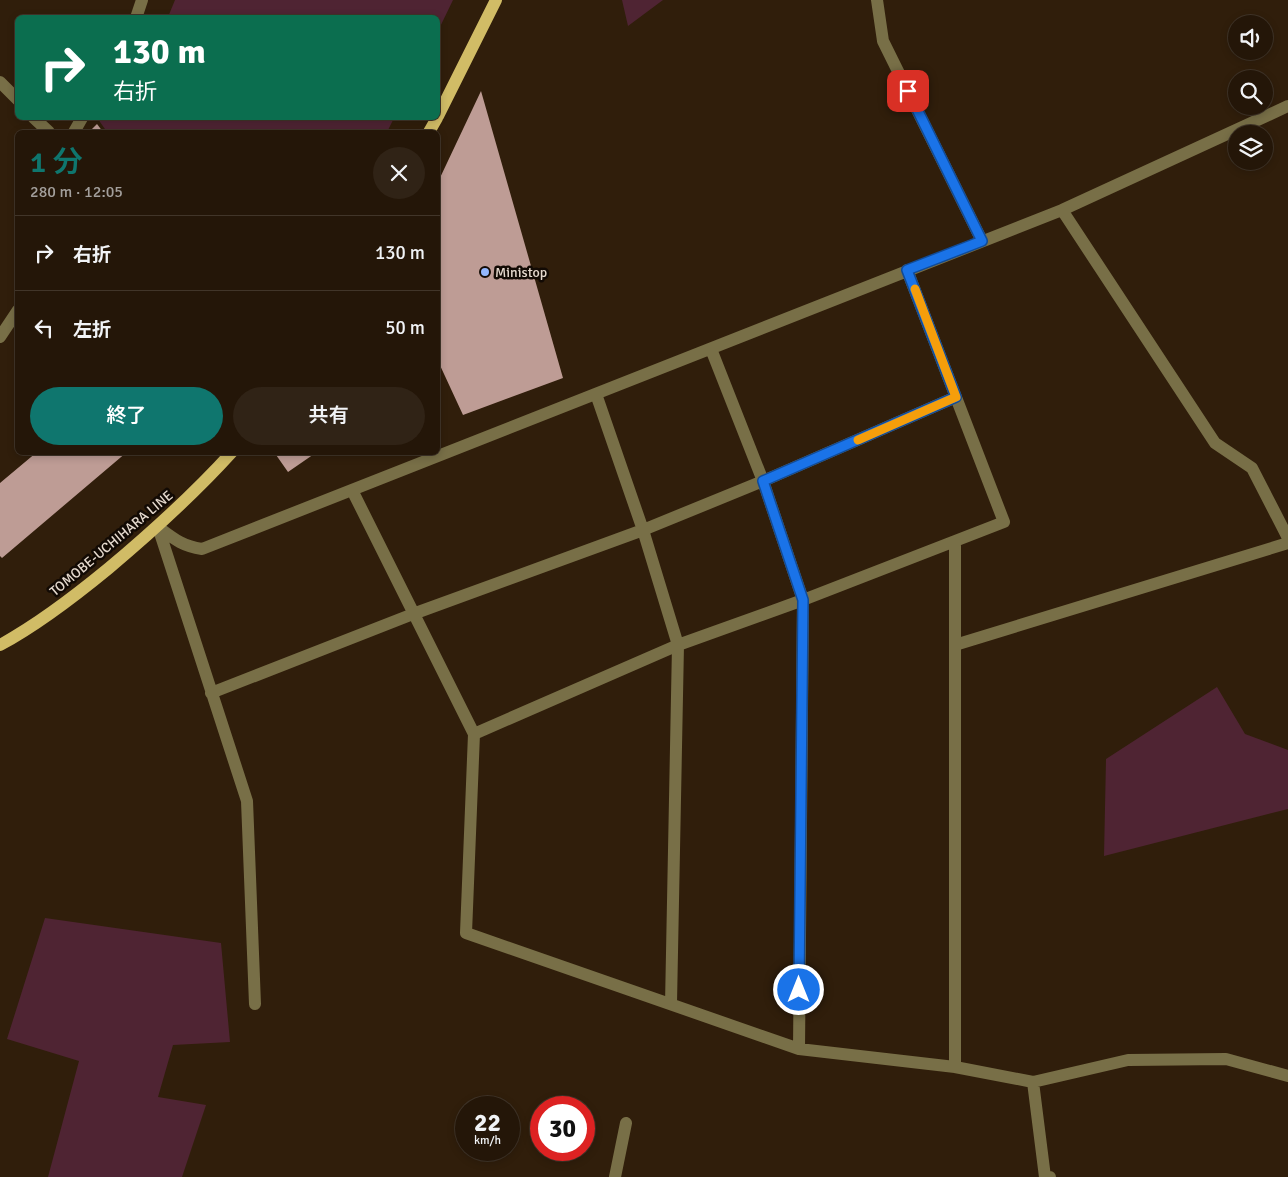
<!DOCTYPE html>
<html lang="ja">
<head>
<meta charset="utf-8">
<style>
	:root { --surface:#241608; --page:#302316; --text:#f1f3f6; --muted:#a39f9c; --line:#413529; --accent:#0f766e }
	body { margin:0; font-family:Signika,"Noto Sans JP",sans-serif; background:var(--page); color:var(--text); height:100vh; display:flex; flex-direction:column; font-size:19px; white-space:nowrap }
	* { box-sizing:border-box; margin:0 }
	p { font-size:16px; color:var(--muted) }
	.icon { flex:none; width:28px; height:28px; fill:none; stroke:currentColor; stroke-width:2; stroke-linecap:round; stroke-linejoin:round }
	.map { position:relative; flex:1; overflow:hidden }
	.drawer { position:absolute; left:15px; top:130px; width:425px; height:325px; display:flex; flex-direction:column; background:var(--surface); border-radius:8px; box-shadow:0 2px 8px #0003,0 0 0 1px var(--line) }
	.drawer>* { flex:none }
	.hud { position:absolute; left:15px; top:15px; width:425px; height:105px; border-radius:8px; box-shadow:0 2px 8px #0003,0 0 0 1px var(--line); background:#0b6e4f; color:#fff; overflow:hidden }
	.fabs { position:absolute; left:1228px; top:15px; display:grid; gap:10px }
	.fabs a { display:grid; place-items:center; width:45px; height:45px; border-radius:50%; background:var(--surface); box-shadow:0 2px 8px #0003,0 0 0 1px var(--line); font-size:25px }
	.speed { position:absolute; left:455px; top:1096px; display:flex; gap:10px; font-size:25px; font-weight:700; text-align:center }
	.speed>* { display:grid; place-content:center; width:65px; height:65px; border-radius:50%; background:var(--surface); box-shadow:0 2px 8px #0003,0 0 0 1px var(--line); line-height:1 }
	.speed small { font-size:12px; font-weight:400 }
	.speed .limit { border:8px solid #d22; background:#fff; color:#111 }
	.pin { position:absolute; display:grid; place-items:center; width:42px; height:42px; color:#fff; margin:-21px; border-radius:10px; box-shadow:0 2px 8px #0006 }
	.me { position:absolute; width:55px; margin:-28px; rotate:0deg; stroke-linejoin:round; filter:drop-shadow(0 0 4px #0008) }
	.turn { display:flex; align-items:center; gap:18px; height:105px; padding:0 15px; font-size:22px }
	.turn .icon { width:65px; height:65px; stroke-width:2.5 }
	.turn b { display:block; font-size:35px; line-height:42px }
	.round { display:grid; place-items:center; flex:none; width:52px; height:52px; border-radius:26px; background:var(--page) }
	.headline { display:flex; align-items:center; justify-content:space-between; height:85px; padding:0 15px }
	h1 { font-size:30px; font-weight:600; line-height:38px; color:var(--accent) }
	.action { display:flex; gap:10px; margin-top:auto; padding:10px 15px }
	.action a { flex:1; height:58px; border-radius:30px; background:var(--accent); color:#fff; font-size:20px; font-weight:600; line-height:58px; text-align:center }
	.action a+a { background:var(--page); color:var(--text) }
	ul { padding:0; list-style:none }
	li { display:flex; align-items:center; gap:15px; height:75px; padding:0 15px; border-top:1px solid var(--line) }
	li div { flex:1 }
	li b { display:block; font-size:19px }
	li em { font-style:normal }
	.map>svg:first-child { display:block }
	.green { fill:#4f2433 }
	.building { fill:#be9c95 }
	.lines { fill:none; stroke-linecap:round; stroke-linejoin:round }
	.minor { stroke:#786f47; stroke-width:12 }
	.major { stroke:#d1bc66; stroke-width:12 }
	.route-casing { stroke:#114b97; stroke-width:12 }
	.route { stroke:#1a73e8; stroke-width:9 }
	.slow { stroke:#f59e0b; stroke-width:9 }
	.poi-dot { fill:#93b7fd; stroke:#120a04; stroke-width:2 }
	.labels { text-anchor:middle; stroke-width:5; stroke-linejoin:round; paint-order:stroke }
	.poi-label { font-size:14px; fill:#e6dacf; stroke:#120a04; text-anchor:start }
	.street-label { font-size:14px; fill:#e6dacf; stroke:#120a04 }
</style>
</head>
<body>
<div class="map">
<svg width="1288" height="1177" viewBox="0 0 1288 1177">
	<rect width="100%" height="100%" fill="#301e0b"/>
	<path class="green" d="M175 0H453L438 31V18L168 17Z
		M622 0H663L628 26Z
		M99 118H394L387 132H107L98 119Z
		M1217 687 1245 734 1288 750V809L1104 856 1106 759Z
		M45 918 221 943 230 1042 173 1045 158 1097 206 1105 182 1177H48L79 1061 7 1039Z"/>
	<path class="building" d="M481 91 563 378 463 415 438 361V182Z
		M97 124 103 132H89Z
		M37 452H127L2 558 0 556V483Z
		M274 452H317L288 472Z"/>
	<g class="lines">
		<path class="minor" d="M877 0 883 41 982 241
			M136 18 142 0
			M0 82 18 100
			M34 118 49 132
			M74 132 82 118
			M1062 210 1215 443 1252 468 1288 538
			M0 337 18 310
			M711 349 763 481 803 600 799 1049
			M596 394 643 530 678 645 671 1004
			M352 490 474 734 466 933 799 1049 955 1067 1033 1082 1128 1060 1226 1059 1288 1076
			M158 527C174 539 182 546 202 549L1062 210 1288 106
			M158 527 247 801 255 1004
			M955 541V1067
			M955 645 1288 543
			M211 693 413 614 643 530 763 481 956 397
			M474 734 678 645 803 600 1004 522 907 270
			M1033 1082 1045 1177H1050
			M615 1177 626 1123"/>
		<path class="major" d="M438 116 496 0
			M429 132 437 118
			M0 645C39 624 75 596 109 568 153 531 194 494 232 452"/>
	</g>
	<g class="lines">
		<g class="route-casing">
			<path id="route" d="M799 990 803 600 763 481 956 397 907 270 982 241 908 91"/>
		</g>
		<use href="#route" class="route"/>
		<path class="slow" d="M858 440 956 397 915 289"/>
	</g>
	<circle class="poi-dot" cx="485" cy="272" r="5"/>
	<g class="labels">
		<g class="poi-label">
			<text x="495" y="277">Ministop</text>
		</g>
		<g class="street-label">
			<text transform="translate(111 543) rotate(-40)" y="5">TOMOBE-UCHIHARA LINE</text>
		</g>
	</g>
</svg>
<div class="fabs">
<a><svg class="icon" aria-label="sound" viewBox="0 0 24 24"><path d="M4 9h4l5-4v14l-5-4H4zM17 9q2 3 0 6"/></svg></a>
<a><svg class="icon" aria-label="search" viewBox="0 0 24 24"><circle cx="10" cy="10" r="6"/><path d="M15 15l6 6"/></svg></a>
<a><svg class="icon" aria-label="layers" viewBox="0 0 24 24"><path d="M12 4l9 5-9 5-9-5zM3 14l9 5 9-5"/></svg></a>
</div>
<div class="speed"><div>22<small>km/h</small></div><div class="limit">30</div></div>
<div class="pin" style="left:908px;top:91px;background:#d93025"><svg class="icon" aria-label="arrive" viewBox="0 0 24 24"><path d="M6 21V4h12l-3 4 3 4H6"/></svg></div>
<svg class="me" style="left:799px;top:990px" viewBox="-20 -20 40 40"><circle r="17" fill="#1a73e8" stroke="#fff" stroke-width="3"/><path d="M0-11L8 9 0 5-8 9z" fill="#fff"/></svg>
<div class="hud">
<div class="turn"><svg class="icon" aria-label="right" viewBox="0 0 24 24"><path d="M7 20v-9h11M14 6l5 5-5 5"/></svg><div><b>130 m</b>右折</div></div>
</div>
<section class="drawer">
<div class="headline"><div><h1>1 分</h1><p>280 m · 12:05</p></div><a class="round"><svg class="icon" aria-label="close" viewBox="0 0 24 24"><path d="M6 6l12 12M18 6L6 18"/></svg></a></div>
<ul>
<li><svg class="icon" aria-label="right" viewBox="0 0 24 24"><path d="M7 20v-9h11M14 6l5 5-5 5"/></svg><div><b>右折</b></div><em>130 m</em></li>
<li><svg class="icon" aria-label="left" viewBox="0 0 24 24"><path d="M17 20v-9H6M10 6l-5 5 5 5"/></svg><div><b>左折</b></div><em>50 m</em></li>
</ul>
<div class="action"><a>終了</a><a>共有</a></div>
</section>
</div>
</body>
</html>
